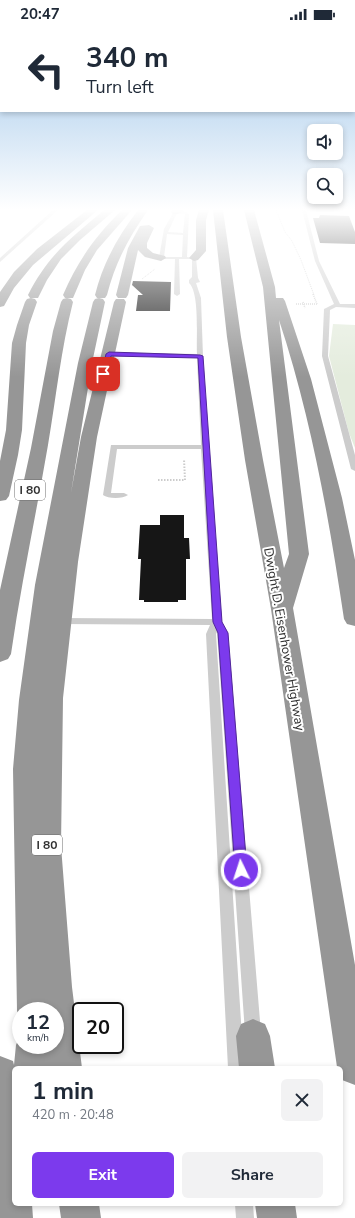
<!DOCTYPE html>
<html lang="en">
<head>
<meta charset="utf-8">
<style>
	:root { --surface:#fff; --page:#f2f2f3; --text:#1f2937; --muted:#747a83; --accent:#7c3aed }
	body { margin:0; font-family:"Nunito Sans",sans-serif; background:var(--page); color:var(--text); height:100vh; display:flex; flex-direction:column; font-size:15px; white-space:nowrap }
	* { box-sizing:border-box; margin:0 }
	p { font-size:13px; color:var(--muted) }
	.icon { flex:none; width:22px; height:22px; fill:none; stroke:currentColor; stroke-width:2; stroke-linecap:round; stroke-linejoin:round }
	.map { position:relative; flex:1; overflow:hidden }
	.details { position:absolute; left:12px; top:1038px; width:331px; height:140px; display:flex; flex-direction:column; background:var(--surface); border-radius:6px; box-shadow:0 2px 6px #0003 }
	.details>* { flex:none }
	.banner { position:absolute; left:0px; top:0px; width:355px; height:84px; box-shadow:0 2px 6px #0003; background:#fff; color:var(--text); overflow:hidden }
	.controls { position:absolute; left:307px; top:96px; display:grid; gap:8px }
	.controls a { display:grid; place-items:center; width:36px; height:36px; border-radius:6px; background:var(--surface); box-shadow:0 2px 6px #0003; font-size:20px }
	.speed { position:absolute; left:12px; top:974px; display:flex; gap:8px; font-size:20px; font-weight:700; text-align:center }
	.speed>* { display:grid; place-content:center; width:52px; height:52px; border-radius:50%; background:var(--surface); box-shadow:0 2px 6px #0003; line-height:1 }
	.speed small { font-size:10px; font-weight:400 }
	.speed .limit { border:2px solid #111; border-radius:6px; background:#fff; color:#111 }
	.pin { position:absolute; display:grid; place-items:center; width:34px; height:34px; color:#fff; margin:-17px; border-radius:8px; box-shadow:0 2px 6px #0006 }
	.me { position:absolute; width:44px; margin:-22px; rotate:356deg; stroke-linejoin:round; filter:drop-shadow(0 0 3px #0008) }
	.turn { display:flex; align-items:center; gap:14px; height:84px; padding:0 20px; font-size:18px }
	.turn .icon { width:52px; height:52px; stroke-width:2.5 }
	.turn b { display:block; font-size:28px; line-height:34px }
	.round { display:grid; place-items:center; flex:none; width:42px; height:42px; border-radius:6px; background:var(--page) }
	.overview { display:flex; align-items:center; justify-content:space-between; height:68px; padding:0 20px }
	h1 { font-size:24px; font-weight:700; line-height:30px }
	.cta { display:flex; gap:8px; margin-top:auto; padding:8px 20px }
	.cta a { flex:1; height:46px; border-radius:6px; background:var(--accent); color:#fff; font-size:16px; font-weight:700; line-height:46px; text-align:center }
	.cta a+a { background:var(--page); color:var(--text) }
	.status { display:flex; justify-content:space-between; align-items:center; height:28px; padding:0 20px; background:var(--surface); direction:ltr }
	.status svg { height:11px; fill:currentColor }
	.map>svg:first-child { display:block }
	.green { fill:#e4ecdd }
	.building { fill:#161616 }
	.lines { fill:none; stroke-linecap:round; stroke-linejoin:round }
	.path-far2 { stroke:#ccc; stroke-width:1; stroke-dasharray:1 1; stroke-linecap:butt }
	.path-far1 { stroke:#ccc; stroke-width:1.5; stroke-dasharray:1 1; stroke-linecap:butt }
	.path { stroke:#ccc; stroke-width:2; stroke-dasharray:1.5 1.5; stroke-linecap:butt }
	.lane { fill:#ccc; fill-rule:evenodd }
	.highway { fill:#969696; fill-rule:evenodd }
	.route { fill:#7c3aed; stroke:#51269a }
	.labels { text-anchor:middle; stroke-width:4; stroke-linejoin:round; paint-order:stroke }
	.shield { fill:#fff; stroke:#6d6d6d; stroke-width:1 }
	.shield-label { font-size:12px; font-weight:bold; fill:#2f2f2f }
	.street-label { font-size:13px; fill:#2f2f2f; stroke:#fff }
</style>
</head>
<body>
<div class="status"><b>20:47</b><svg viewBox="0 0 49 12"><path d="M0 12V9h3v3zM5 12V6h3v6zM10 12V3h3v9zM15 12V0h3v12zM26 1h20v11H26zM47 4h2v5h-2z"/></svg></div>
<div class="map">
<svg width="355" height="1190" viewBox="0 0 355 1190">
	<rect width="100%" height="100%" fill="#fff"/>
	<path class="green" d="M333 296 355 297V420L349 405 329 328Z"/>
	<path class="building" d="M320 187 349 188 355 204V216L320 215 313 190H319Z
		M133 253 171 254 170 283H136L138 267H143L132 257Z
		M160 487H184V510H189L190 531H186V572H178V574H144V572H139L141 531H138L140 497H160Z"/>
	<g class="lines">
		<path class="path-far2" d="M276 182 285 204 292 213 301 232 314 267
			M142 251 155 241"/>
		<path class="path-far1" d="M313 266 317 276
			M303 274 305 280
			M296 276H317"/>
		<path class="path" d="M158 452H185L184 431"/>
		<path class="lane" d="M53 182H58L0 234V230Z
			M302 182H306L319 233 340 276H355V280L336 279 330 282 328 328 355 427V443L351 441 322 328 324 281 334 276 315 233Z
			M174 183H184L189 186 187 229 196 230 198 250 200 254 196 255 201 270 204 359 222 594 228 605 261 1005 259 1010 253 1013 247 1010 245 1005 217 604 216 606 244 1040H228L206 606 210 597 60 596 55 593 60 590 212 591 201 421H117L111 465H124L128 467C123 471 108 471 103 467L111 417H201L197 330 109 328 106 326 109 324 197 326C196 311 200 265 189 255V252L192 249V231H179L180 266 177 268 174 266 175 231H161L159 230 164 201ZM177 185 185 186 183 205 168 204ZM167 206 183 207 182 229H164Z
			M235 1176H253L254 1190H236Z"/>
		<path class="highway" d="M87 182H98L33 237 14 260 4 278 0 279V264L14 244 37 221Z
			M104 182H115L80 212 61 231 47 252 38 270H30L28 267C48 227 71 210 104 182Z
			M122 182H132L97 222 85 242 73 270H65L63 267C77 234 96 207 122 182Z
			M138 182H148C129 209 115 235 107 267L105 270H97L95 267C103 235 118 208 138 182Z
			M173 182H183C180 186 178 187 173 186L171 184Z
			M199 182H209L206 192V223L198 232 194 233 189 230 196 222V192Z
			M213 182H223L241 309 263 432 284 540 289 526 263 259 244 182H254L275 259 276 270H283L285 273 311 351 342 470 355 532V598L347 596 344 591C329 490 311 389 279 292L309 526 293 580 355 937V1057L342 1052 341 1040 337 1039 271 581 245 432 227 309Z
			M149 197 154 200 147 215V220L153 225 165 228 166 230 161 233 145 229 138 222 128 267 126 270H118L116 267 128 220 140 198Z
			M31 270 35 271 37 274 29 297 26 315 22 402 18 427 9 468 6 472 0 473V433L6 402 12 315 17 297 25 274 27 271Z
			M67 270 71 271 73 274C61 321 56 370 48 417 36 487 21 556 11 626L8 631 0 634V562L31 420 53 303 61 274 63 271Z
			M99 270 103 271 105 274 92 335 71 465 81 409 114 274 116 271H124L126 274 97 409 78 534 63 670 61 818 72 959 82 1040H14V1176H32L33 1190H0V1028L13 1033 14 1037 16 1017 21 1005V1017H55V983H21V992L17 983 13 741 19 672 35 557 78 335 93 274 95 271Z
			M253 991 265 996 270 1008 275 1040H239L236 1008 241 996Z
			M59 1176H99L101 1190H61Z
			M255 1176H295L297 1190H257Z"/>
	</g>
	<linearGradient id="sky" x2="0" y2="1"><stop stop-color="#9cc4e9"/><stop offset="0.52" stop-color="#fff"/><stop offset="1" stop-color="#fff" stop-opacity="0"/></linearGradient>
	<rect width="355" height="349" fill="url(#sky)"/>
	<path class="route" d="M109 324 200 327 203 328 222 594 228 605 247 842 245 846 241 848 236 846 235 842 218 605 213 594 198 330 111 328 106 346 101 348 106 326Z"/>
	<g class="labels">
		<g class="shield">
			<rect x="15" y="452" width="30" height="20" rx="3"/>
			<rect x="32" y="807" width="30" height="20" rx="3"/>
		</g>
		<g class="shield-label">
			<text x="30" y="466">I 80</text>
			<text x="47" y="821">I 80</text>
		</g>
		<g class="street-label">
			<text transform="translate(285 611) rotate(80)" y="5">Dwight D. Eisenhower Highway</text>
		</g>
	</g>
</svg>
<div class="controls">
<a><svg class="icon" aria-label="sound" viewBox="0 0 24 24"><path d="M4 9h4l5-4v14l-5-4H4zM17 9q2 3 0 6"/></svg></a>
<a><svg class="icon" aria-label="search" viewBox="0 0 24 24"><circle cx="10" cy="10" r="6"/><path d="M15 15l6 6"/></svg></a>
</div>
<div class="speed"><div>12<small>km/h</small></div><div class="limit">20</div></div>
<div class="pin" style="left:103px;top:346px;background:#d93025"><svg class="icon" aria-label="arrive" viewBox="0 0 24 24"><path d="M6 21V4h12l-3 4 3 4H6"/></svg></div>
<svg class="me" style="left:241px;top:842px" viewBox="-20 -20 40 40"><circle r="17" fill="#7c3aed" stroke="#fff" stroke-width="3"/><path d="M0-11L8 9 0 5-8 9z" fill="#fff"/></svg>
<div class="banner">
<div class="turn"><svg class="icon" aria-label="left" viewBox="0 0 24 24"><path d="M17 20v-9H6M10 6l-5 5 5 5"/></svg><div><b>340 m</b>Turn left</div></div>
</div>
<section class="details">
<div class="overview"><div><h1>1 min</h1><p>420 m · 20:48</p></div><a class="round"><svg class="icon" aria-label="close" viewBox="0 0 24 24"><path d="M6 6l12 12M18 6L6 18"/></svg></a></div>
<div class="cta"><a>Exit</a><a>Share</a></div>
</section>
</div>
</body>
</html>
